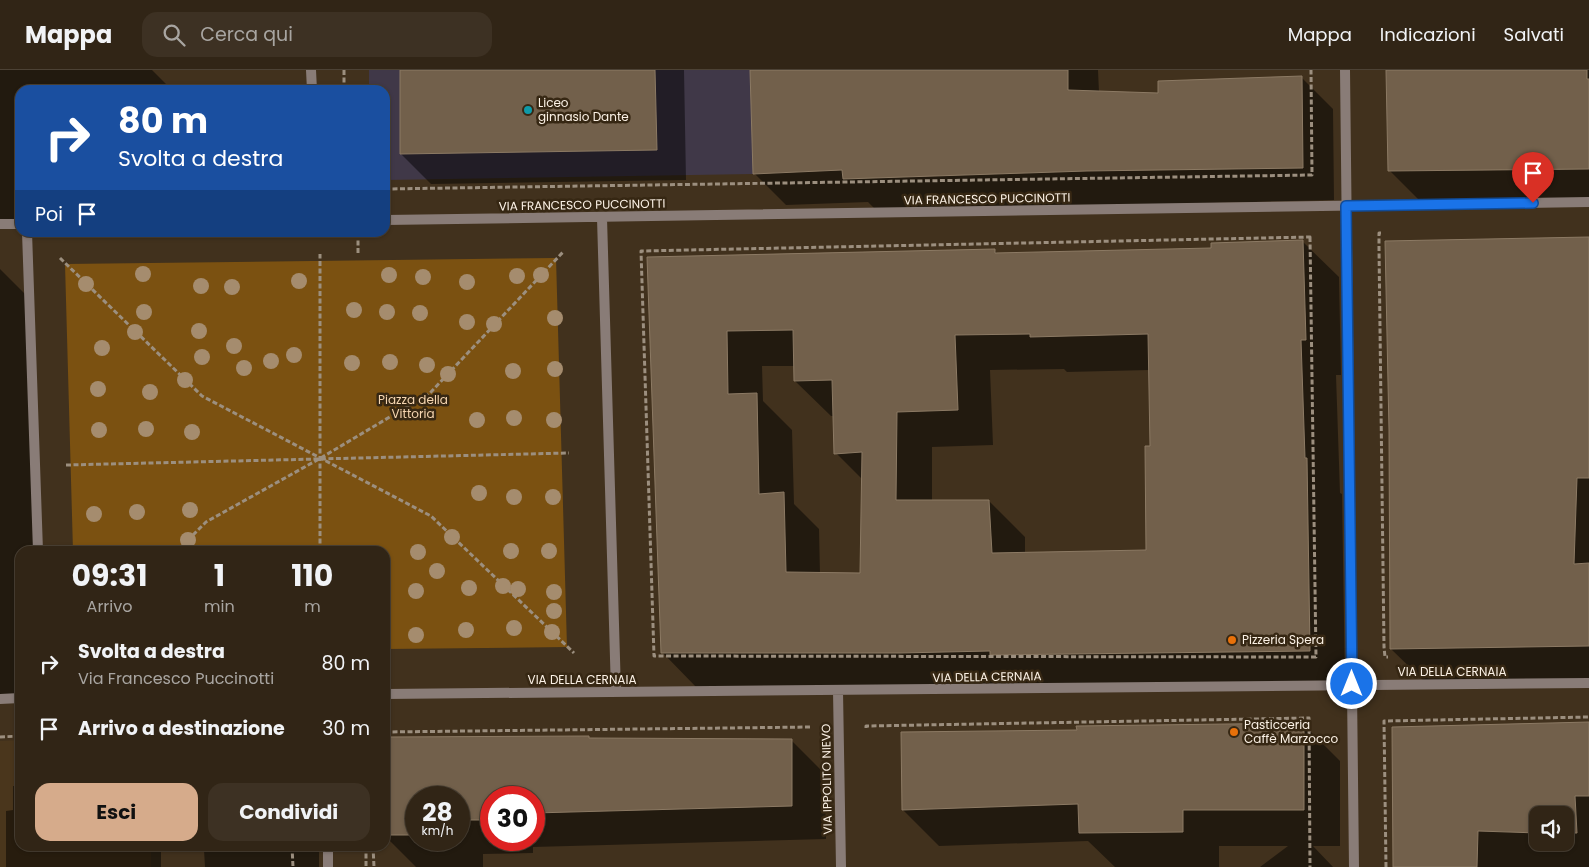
<!DOCTYPE html>
<html lang="it">
<head>
<meta charset="utf-8">
<style>
	:root { --surface:#312516; --page:#3d3123; --text:#f1f3f6; --muted:#a8a5a1; --line:#4c4235; --accent:#d6ab8b }
	body { margin:0; font-family:Poppins,sans-serif; background:var(--page); color:var(--text); height:100vh; display:flex; flex-direction:column; font-size:19px; white-space:nowrap }
	* { box-sizing:border-box; margin:0 }
	p { font-size:16px; color:var(--muted) }
	.icon { flex:none; width:28px; height:28px; fill:none; stroke:currentColor; stroke-width:2; stroke-linecap:round; stroke-linejoin:round }
	.map { position:relative; flex:1; overflow:hidden }
	.details { position:absolute; left:15px; top:476px; width:375px; height:305px; display:flex; flex-direction:column; background:var(--surface); border-radius:15px; box-shadow:0 1px 4px #0004,0 0 0 1px var(--line) }
	.details>* { flex:none }
	.banner { position:absolute; left:15px; top:15px; width:375px; height:152px; border-radius:15px; box-shadow:0 1px 4px #0004,0 0 0 1px var(--line); background:#1a4fa0; color:#fff; overflow:hidden }
	.buttons { position:absolute; left:1529px; top:736px; display:grid; gap:10px }
	.buttons a { display:grid; place-items:center; width:45px; height:45px; border-radius:10px; background:var(--surface); box-shadow:0 1px 4px #0004,0 0 0 1px var(--line); font-size:25px }
	.speed { position:absolute; left:405px; top:716px; display:flex; gap:10px; font-size:25px; font-weight:700; text-align:center }
	.speed>* { display:grid; place-content:center; width:65px; height:65px; border-radius:50%; background:var(--surface); box-shadow:0 1px 4px #0004,0 0 0 1px var(--line); line-height:1 }
	.speed small { font-size:12px; font-weight:400 }
	.speed .limit { border:8px solid #d22; background:#fff; color:#111 }
	.pin { position:absolute; display:grid; place-items:center; width:42px; height:42px; color:#fff; margin:-51px -21px; border-radius:50% 50% 50% 0; rotate:-45deg; box-shadow:0 0 5px #0007 }
	.pin .icon { rotate:45deg }
	.me { position:absolute; width:55px; margin:-28px; rotate:0deg; stroke-linejoin:round; filter:drop-shadow(0 0 4px #0008) }
	.turn { display:flex; align-items:center; gap:18px; height:105px; padding:0 20px; font-size:22px }
	.turn .icon { width:65px; height:65px; stroke-width:2.5 }
	.turn b { display:block; font-size:35px; line-height:42px }
	.then { display:flex; align-items:center; height:48px; padding:0 20px; background:#0003; gap:10px; font-size:19px }
	.eta { display:flex; justify-content:space-evenly; align-items:center; height:85px; text-align:center }
	.eta b { font-size:30px; font-weight:700; line-height:35px }
	.cta { display:flex; gap:10px; margin-top:auto; padding:10px 20px }
	.cta a { flex:1; height:58px; border-radius:15px; background:var(--accent); color:#111; font-size:20px; font-weight:700; line-height:58px; text-align:center }
	.cta a+a { background:var(--page); color:var(--text) }
	ul { padding:0; list-style:none }
	li { display:flex; align-items:center; gap:15px; height:65px; padding:0 20px }
	li div { flex:1 }
	li b { display:block; font-size:19px }
	li em { font-style:normal }
	header { display:flex; align-items:center; gap:30px; box-sizing:border-box; height:70px; padding:0 25px; background:var(--surface); border-bottom:1px solid var(--line) }
	header strong { font-size:24px }
	nav { display:flex; gap:28px; margin-inline-start:auto; font-size:18px }
	.search { width:350px; height:45px; background:var(--page); display:flex; align-items:center; gap:12px; box-sizing:border-box; padding:0 18px; border-radius:15px; color:var(--muted); font-size:19px }
	.map>svg:first-child { display:block }
	.built { fill:#4a361c }
	.education { fill:#403848 }
	.green { fill:#7b5111 }
	.shadow { fill:#0007; fill-rule:evenodd }
	.building { fill:#72604b; stroke:#8c7a64; fill-rule:evenodd }
	.lines { fill:none; stroke-linecap:round; stroke-linejoin:round }
	.path { stroke:#9c8f7f; stroke-width:3; stroke-dasharray:5 2.5; stroke-linecap:butt }
	.minor { stroke:#897c77; stroke-width:10 }
	.tree { fill:#a58c6e }
	.route-casing { stroke:#114b97; stroke-width:12 }
	.route { stroke:#1a73e8; stroke-width:9 }
	.culture-dot { fill:#0f9aa8; stroke:#362713; stroke-width:2 }
	.food-dot { fill:#e8710a; stroke:#362713; stroke-width:2 }
	.labels { text-anchor:middle; stroke-width:5; stroke-linejoin:round; paint-order:stroke }
	.poi-label { font-size:12px; fill:#fbf1e5; stroke:#362713; text-anchor:start }
	.street-label { font-size:12px; fill:#fbf1e5; stroke:#362713 }
	.park-label { font-size:12px; fill:#f6d6b1; stroke:#362713 }
</style>
</head>
<body>
<header>
<strong>Mappa</strong>
<div class="search"><svg class="icon" aria-label="search" viewBox="0 0 24 24"><circle cx="10" cy="10" r="6"/><path d="M15 15l6 6"/></svg>Cerca qui</div>
<nav><a>Mappa</a><a>Indicazioni</a><a>Salvati</a></nav>
</header>
<div class="map">
<svg width="1589" height="797" viewBox="0 0 1589 797">
	<rect width="100%" height="100%" fill="#41311d"/>
	<path class="built" d="M20 670V776H151V797H0V671Z"/>
	<path class="education" d="M369 0H750L753 104 385 110V20H369Z"/>
	<path class="green" d="M556 188 567 577 385 579V481H73L65 194Z"/>
	<path class="shadow" d="M0 0H152L172 20H20V159H0Z
		M401 0H684L686 110 431 114 401 84Z
		M752 0H1098L1099 22 1159 25 1301 7 1333 39 1334 130 877 141 868 132 786 135 754 103Z
		M1388 0H1589V135L1426 137 1389 100Z
		M1589 169V611L1426 613 1391 579Z
		M1303 172 1339 207 1341 305H1336L1340 423 1342 424 1345 616 697 618 662 582 648 188 995 181 998 184 1212 180ZM762 296H795V311L831 346H835L836 383 863 410 862 504H820L819 459 794 434 792 360 763 331ZM1064 299 1067 302 1150 300 1151 377 1147 481 1025 483V467L989 431 932 432V377L993 375 990 300Z
		M0 199 30 229 35 481H20V624H0Z
		M1589 654V797H1394ZM1538 745H1565V772H1538Z
		M1304 655 1340 691V776H1313L1333 797H1260L1288 776H1219V797H1115L1088 771 939 776 903 740 1078 662Z
		M385 668 791 670 825 704 826 769 533 777V783L483 784V797H416L385 766ZM416 728H459V770H416ZM491 728H534V770H491Z
		M13 716H20V776H319V797H205L204 780 161 781V797H6V741L13 740Z"/>
	<path class="building" d="M400 0H655L657 80 400 84Z
		M750 0H1068V20L1158 23V11L1302 6 1303 98 1087 101 843 109 842 100 753 104Z
		M1386 0H1587V9H1589V99L1388 101Z
		M1589 167V408H1577L1574 494 1589 493V576L1390 579 1389 360 1385 171Z
		M1303 170 1306 270H1301L1305 388H1307L1310 581 990 585V581L900 583H661L647 187 995 179V183L1211 178V173ZM793 260 794 311 832 310 834 384 862 382 860 503 786 502 784 422 759 424 757 323 728 324 727 261ZM1030 264V267L1148 264 1150 376H1145L1146 480 992 483 989 430H896L897 342 958 340 955 265Z
		M1589 652V726H1575L1577 763H1565V745H1538V763L1478 761 1477 797H1393L1392 657Z
		M1304 653V740H1183V762L1079 763 1078 734 902 740 901 662 1077 660 1076 656Z
		M589 666V668L792 669V736L534 743V728H491V750H459V728H416V765H385V667Z"/>
	<g class="lines">
		<path class="path" d="M344 0V20
			M385 119 1312 105 1311 0
			M1381 163H1379V178L1384 577 1385 587H1388
			M1310 167 1316 587 654 586 641 181Z
			M358 183V162
			M60 188 202 326 431 446 574 583
			M66 395 569 383
			M177 481 206 452 319 389 430 323 564 181
			M320 481V184
			M866 658V656L1309 648 1310 797
			M385 662 812 657
			M0 667 20 666
			M292 776 293 797
			M366 776V797
			M373 776 374 797
			M1386 797 1384 651 1589 647"/>
		<path class="minor" d="M311 0 312 20
			M1345 0 1354 797
			M602 148 616 622
			M385 150 1589 132
			M0 154H20
			M27 162 38 481
			M838 621 841 797
			M385 624 1589 613
			M0 629 20 628
			M328 776V797"/>
	</g>
	<g class="tree">
		<circle cx="143" cy="204" r="8"/>
		<circle cx="389" cy="205" r="8"/>
		<circle cx="541" cy="205" r="8"/>
		<circle cx="517" cy="206" r="8"/>
		<circle cx="423" cy="207" r="8"/>
		<circle cx="299" cy="211" r="8"/>
		<circle cx="467" cy="212" r="8"/>
		<circle cx="86" cy="214" r="8"/>
		<circle cx="201" cy="216" r="8"/>
		<circle cx="232" cy="217" r="8"/>
		<circle cx="354" cy="240" r="8"/>
		<circle cx="144" cy="242" r="8"/>
		<circle cx="387" cy="242" r="8"/>
		<circle cx="420" cy="243" r="8"/>
		<circle cx="555" cy="248" r="8"/>
		<circle cx="467" cy="252" r="8"/>
		<circle cx="494" cy="254" r="8"/>
		<circle cx="199" cy="261" r="8"/>
		<circle cx="135" cy="262" r="8"/>
		<circle cx="234" cy="276" r="8"/>
		<circle cx="102" cy="278" r="8"/>
		<circle cx="294" cy="285" r="8"/>
		<circle cx="202" cy="287" r="8"/>
		<circle cx="271" cy="291" r="8"/>
		<circle cx="390" cy="292" r="8"/>
		<circle cx="352" cy="293" r="8"/>
		<circle cx="427" cy="295" r="8"/>
		<circle cx="244" cy="298" r="8"/>
		<circle cx="555" cy="299" r="8"/>
		<circle cx="513" cy="301" r="8"/>
		<circle cx="448" cy="304" r="8"/>
		<circle cx="185" cy="310" r="8"/>
		<circle cx="98" cy="319" r="8"/>
		<circle cx="150" cy="322" r="8"/>
		<circle cx="514" cy="348" r="8"/>
		<circle cx="477" cy="350" r="8"/>
		<circle cx="554" cy="350" r="8"/>
		<circle cx="146" cy="359" r="8"/>
		<circle cx="99" cy="360" r="8"/>
		<circle cx="192" cy="362" r="8"/>
		<circle cx="479" cy="423" r="8"/>
		<circle cx="514" cy="427" r="8"/>
		<circle cx="553" cy="427" r="8"/>
		<circle cx="190" cy="440" r="8"/>
		<circle cx="137" cy="442" r="8"/>
		<circle cx="94" cy="444" r="8"/>
		<circle cx="452" cy="467" r="8"/>
		<circle cx="188" cy="470" r="8"/>
		<circle cx="511" cy="481" r="8"/>
		<circle cx="549" cy="481" r="8"/>
		<circle cx="418" cy="482" r="8"/>
		<circle cx="437" cy="501" r="8"/>
		<circle cx="503" cy="516" r="8"/>
		<circle cx="469" cy="518" r="8"/>
		<circle cx="518" cy="519" r="8"/>
		<circle cx="416" cy="521" r="8"/>
		<circle cx="554" cy="522" r="8"/>
		<circle cx="554" cy="541" r="8"/>
		<circle cx="514" cy="558" r="8"/>
		<circle cx="466" cy="560" r="8"/>
		<circle cx="552" cy="562" r="8"/>
		<circle cx="416" cy="565" r="8"/>
	</g>
	<g class="lines">
		<g class="route-casing">
			<path id="route" d="M1352 614 1346 136 1533 133"/>
		</g>
		<use href="#route" class="route"/>
	</g>
	<circle class="culture-dot" cx="528" cy="40" r="5"/>
	<g class="food-dot">
		<circle cx="1232" cy="570" r="5"/>
		<circle cx="1234" cy="662" r="5"/>
	</g>
	<g class="labels">
		<g class="poi-label">
			<text x="538" y="37">Liceo<tspan x="538" dy="14">ginnasio Dante</tspan></text>
			<text x="1242" y="574">Pizzeria Spera</text>
			<text x="1244" y="659">Pasticceria<tspan x="1244" dy="14">Caffè Marzocco</tspan></text>
		</g>
		<g class="street-label">
			<text transform="translate(987 129) rotate(-1)" y="4">VIA FRANCESCO PUCCINOTTI</text>
			<text transform="translate(582 135) rotate(-1)" y="4">VIA FRANCESCO PUCCINOTTI</text>
			<text x="1452" y="606">VIA DELLA CERNAIA</text>
			<text transform="translate(987 607) rotate(-1)" y="4">VIA DELLA CERNAIA</text>
			<text x="582" y="614">VIA DELLA CERNAIA</text>
			<text transform="translate(827 709) rotate(-91)" y="4">VIA IPPOLITO NIEVO</text>
		</g>
		<g class="park-label">
			<text x="413" y="334">Piazza della<tspan x="413" dy="14">Vittoria</tspan></text>
		</g>
	</g>
</svg>
<div class="buttons">
<a><svg class="icon" aria-label="sound" viewBox="0 0 24 24"><path d="M4 9h4l5-4v14l-5-4H4zM17 9q2 3 0 6"/></svg></a>
</div>
<div class="speed"><div>28<small>km/h</small></div><div class="limit">30</div></div>
<div class="pin" style="left:1533px;top:133px;background:#d93025"><svg class="icon" aria-label="arrive" viewBox="0 0 24 24"><path d="M6 21V4h12l-3 4 3 4H6"/></svg></div>
<svg class="me" style="left:1352px;top:614px" viewBox="-20 -20 40 40"><circle r="17" fill="#1a73e8" stroke="#fff" stroke-width="3"/><path d="M0-11L8 9 0 5-8 9z" fill="#fff"/></svg>
<div class="banner">
<div class="turn"><svg class="icon" aria-label="right" viewBox="0 0 24 24"><path d="M7 20v-9h11M14 6l5 5-5 5"/></svg><div><b>80 m</b>Svolta a destra</div></div>
<div class="then">Poi<svg class="icon" aria-label="arrive" viewBox="0 0 24 24"><path d="M6 21V4h12l-3 4 3 4H6"/></svg></div>
</div>
<section class="details">
<div class="eta">
<div><b>09:31</b><p>Arrivo</p></div>
<div><b>1</b><p>min</p></div>
<div><b>110</b><p>m</p></div>
</div>
<ul>
<li><svg class="icon" aria-label="right" viewBox="0 0 24 24"><path d="M7 20v-9h11M14 6l5 5-5 5"/></svg><div><b>Svolta a destra</b><p>Via Francesco Puccinotti</p></div><em>80 m</em></li>
<li><svg class="icon" aria-label="arrive" viewBox="0 0 24 24"><path d="M6 21V4h12l-3 4 3 4H6"/></svg><div><b>Arrivo a destinazione</b></div><em>30 m</em></li>
</ul>
<div class="cta"><a>Esci</a><a>Condividi</a></div>
</section>
</div>
</body>
</html>
